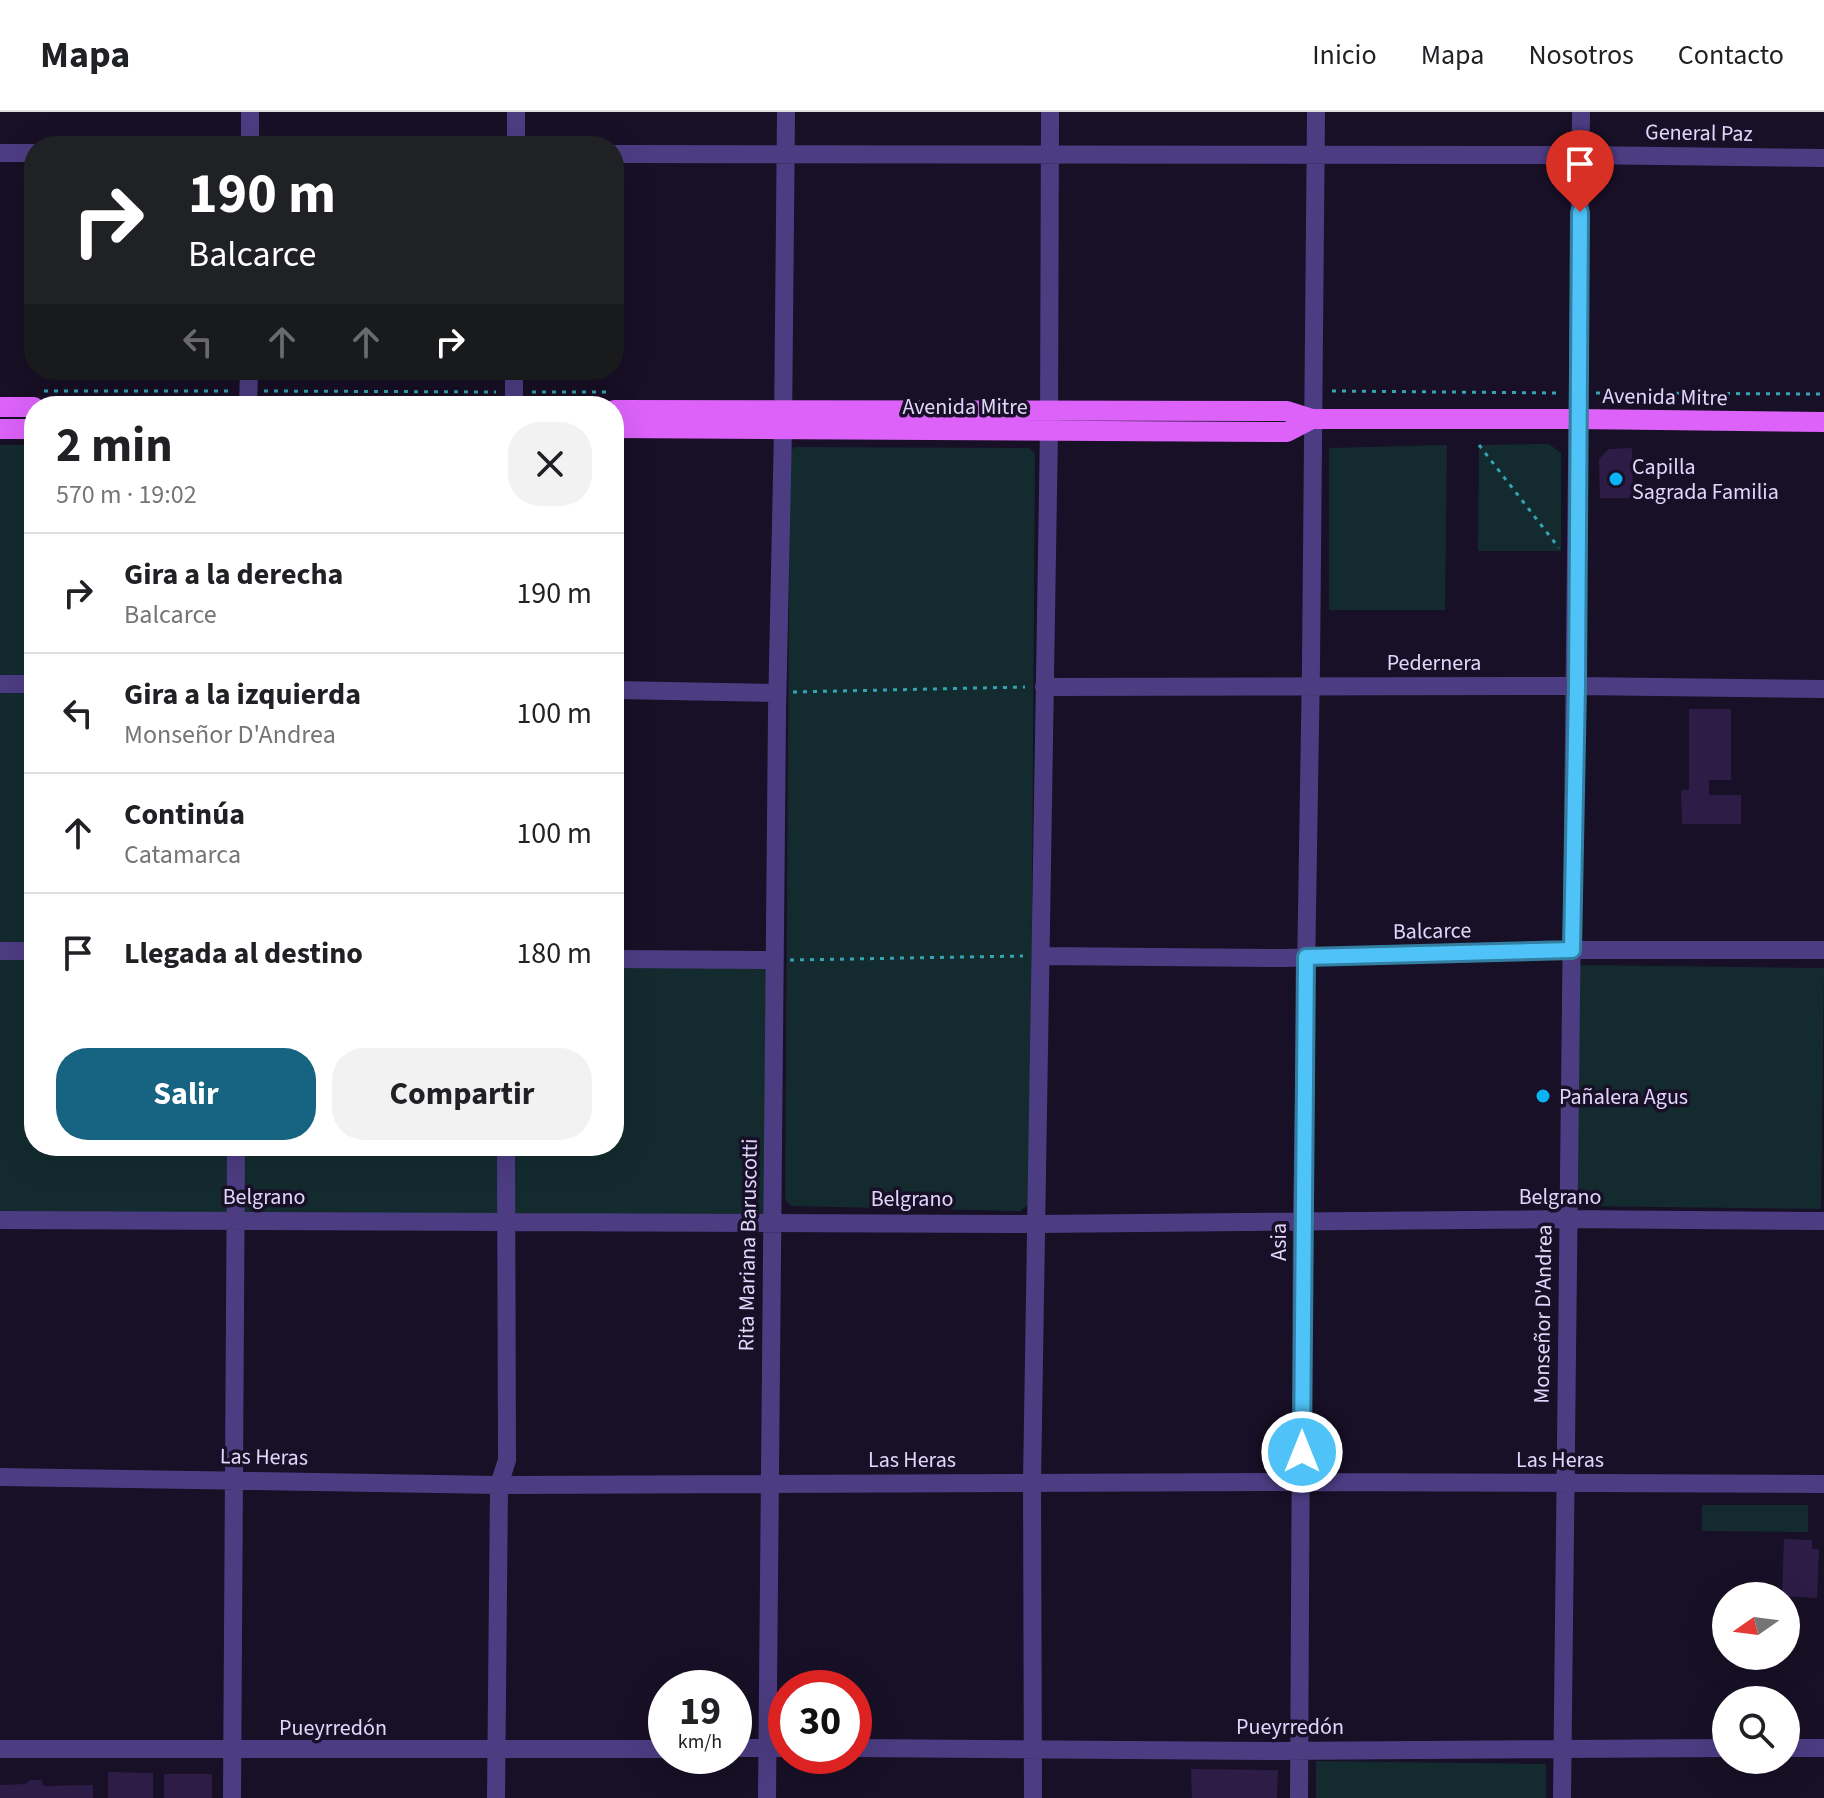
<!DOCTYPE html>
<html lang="es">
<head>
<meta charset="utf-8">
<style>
	:root { --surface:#fff; --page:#f2f2f2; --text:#202124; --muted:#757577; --line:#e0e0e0; --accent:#176382 }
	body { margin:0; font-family:"Source Sans 3",sans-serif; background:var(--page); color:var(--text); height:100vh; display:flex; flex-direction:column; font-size:30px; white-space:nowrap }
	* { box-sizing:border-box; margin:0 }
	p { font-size:26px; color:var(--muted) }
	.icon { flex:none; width:44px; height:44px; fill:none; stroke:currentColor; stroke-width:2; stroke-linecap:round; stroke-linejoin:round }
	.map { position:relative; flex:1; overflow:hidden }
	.side { position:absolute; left:24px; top:284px; width:600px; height:760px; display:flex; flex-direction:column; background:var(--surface); border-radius:32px; box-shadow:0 8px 32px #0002 }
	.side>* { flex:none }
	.top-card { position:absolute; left:24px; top:24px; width:600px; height:244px; border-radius:32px; box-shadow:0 8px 32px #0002; background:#202124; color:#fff; overflow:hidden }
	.needle { width:52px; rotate:256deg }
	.controls { position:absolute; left:1712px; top:1470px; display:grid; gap:16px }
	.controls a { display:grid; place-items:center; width:88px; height:88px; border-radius:50%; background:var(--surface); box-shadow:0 8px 32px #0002; font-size:40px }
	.speed { position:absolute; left:648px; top:1558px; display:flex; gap:16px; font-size:40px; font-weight:700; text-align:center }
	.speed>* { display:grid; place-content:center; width:104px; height:104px; border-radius:50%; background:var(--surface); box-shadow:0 8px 32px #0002; line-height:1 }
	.speed small { font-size:20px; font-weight:400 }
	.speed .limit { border:12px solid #d22; background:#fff; color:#111 }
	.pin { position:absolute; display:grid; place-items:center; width:68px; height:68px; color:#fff; margin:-82px -34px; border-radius:50% 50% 50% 0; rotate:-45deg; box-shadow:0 0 8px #0007 }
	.pin .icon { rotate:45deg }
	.me { position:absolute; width:88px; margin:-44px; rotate:0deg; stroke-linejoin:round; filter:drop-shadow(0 0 6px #0008) }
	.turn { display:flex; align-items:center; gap:28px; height:168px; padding:0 32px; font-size:36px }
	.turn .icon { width:104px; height:104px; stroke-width:2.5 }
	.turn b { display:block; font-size:56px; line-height:68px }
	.lanes { display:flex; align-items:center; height:76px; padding:0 32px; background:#0003; justify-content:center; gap:40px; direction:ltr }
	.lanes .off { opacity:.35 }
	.round { display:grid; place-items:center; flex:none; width:84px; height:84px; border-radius:32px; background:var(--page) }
	.summary { display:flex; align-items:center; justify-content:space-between; height:136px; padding:0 32px }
	h1 { font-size:48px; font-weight:700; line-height:60px }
	.action { display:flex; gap:16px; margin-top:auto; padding:16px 32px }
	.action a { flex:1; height:92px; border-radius:32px; background:var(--accent); color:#fff; font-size:32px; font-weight:700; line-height:92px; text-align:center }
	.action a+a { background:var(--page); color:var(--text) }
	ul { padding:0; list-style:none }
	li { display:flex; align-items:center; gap:24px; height:120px; padding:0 32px; border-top:2px solid var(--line) }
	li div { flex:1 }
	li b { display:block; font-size:30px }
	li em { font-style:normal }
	header { display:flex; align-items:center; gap:48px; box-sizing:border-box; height:112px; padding:0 40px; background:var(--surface); border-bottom:2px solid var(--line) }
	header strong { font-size:38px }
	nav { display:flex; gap:44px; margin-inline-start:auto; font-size:28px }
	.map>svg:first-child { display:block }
	.green { fill:#132b2f }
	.building { fill:#2d1d46 }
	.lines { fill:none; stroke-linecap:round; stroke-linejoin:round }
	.path { stroke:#34a4b3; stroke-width:3; stroke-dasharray:4 6; stroke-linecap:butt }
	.minor { stroke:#4c3d83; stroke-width:18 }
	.major { stroke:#dc62f9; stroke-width:20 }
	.route-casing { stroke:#337fa1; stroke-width:20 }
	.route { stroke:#4fc3f7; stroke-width:14 }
	.poi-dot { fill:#0bb3f5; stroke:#181026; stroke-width:3 }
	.labels { text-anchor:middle; stroke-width:7; stroke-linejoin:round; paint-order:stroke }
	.street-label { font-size:22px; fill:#e2d6fd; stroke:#181026 }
	.poi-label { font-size:22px; fill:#e2d6fd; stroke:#181026; text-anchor:start }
</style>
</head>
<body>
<header>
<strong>Mapa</strong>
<nav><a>Inicio</a><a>Mapa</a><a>Nosotros</a><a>Contacto</a></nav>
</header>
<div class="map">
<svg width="1824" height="1686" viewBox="0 0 1824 1686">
	<rect width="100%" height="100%" fill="#181026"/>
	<path class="green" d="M1549 332 1561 341V439H1478L1479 333Z
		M0 333H34V1034H614V847L774 848 771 1109 0 1108Z
		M1447 333 1445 498H1329V336Z
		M794 335 1029 336 1035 341 1030 1091 1020 1099 792 1094 785 1088 790 341Z
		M1580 853 1824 856 1821 1097 1577 1094Z
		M1702 1393H1808V1420L1702 1419Z
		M1316 1649 1546 1652V1686H1316Z"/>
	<path class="building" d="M1632 336 1633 386H1600L1599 347 1609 337Z
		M1689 597H1731V668H1709V683H1741V712H1682L1681 678H1689Z
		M1784 1427 1812 1428V1437H1819L1817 1486 1782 1484Z
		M1191 1657 1278 1658 1277 1686H1192Z
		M108 1660 153 1661V1686H108Z
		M164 1662H212V1686H164Z
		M30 1668H41L44 1674 93 1673V1686H0V1673L26 1672Z"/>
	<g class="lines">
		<path class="path" d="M44 279H232
			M264 279 496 280
			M1332 279 1560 281
			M532 280H608
			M1596 281 1824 282
			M1479 333 1559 436
			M793 580 1025 575
			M790 848 1023 844"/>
		<path class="minor" d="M250 34V0
			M516 34V0
			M0 41H34
			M614 42 1580 43 1824 46
			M248 294 249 258
			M514 294V258
			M0 572H34
			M1044 575 1577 574 1824 577
			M614 578 777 581
			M0 839H34
			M1042 844 1284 846 1572 838H1824
			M614 847 774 848
			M0 1108 1037 1112 1567 1107 1824 1109
			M0 1365 499 1373 1302 1370 1824 1372
			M734 1636H786
			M854 1636 1277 1639 1726 1636
			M1786 1636H1824
			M0 1637H666
			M232 1686 236 1034
			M496 1686 499 1373 507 1348 506 1034
			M767 1686 777 600 783 317 786 0
			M1033 1686 1032 1370 1049 318 1050 0
			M1299 1686 1302 1109 1311 553 1316 0
			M1562 1686C1566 1124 1577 562 1581 0"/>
		<path class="major" d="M0 295H34
			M614 298 1287 299 1312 307H1578L1824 310
			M614 316 1287 320 1312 307
			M0 317H34"/>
	</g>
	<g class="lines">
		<g class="route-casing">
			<path id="route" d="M1302 1340 1306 845 1572 838 1577 574 1580 100"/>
		</g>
		<use href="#route" class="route"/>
	</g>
	<g class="poi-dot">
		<circle cx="1616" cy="367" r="8"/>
		<circle cx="1543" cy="984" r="8"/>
	</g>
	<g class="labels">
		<g class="street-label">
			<text transform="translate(1699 20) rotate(1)" y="8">General Paz</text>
			<text transform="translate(1665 284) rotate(1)" y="8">Avenida Mitre</text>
			<text x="965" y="302">Avenida Mitre</text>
			<text x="1434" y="558">Pedernera</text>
			<text transform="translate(1432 818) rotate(-1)" y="8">Balcarce</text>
			<text x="264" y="1092">Belgrano</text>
			<text x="1560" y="1092">Belgrano</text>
			<text x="912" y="1094">Belgrano</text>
			<text transform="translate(1278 1130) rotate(-90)" y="8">Asia</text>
			<text transform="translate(747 1133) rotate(-89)" y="8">Rita Mariana Baruscotti</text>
			<text transform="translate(1542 1202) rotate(-89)" y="8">Monseñor D'Andrea</text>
			<text transform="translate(264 1344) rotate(1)" y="8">Las Heras</text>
			<text x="912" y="1355">Las Heras</text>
			<text x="1560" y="1355">Las Heras</text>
			<text x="1290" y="1622">Pueyrredón</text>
			<text x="333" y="1623">Pueyrredón</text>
		</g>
		<g class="poi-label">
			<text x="1632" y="362">Capilla<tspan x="1632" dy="25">Sagrada Familia</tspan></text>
			<text x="1559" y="992">Pañalera Agus</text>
		</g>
	</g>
</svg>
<div class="controls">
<a><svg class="needle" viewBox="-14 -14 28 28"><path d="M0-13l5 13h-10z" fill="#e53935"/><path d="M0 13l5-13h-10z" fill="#757577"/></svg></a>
<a><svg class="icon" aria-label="search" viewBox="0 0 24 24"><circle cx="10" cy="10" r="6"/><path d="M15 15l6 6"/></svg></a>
</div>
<div class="speed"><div>19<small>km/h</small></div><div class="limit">30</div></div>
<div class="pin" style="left:1580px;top:100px;background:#d93025"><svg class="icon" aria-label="arrive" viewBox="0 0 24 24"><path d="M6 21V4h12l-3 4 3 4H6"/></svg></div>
<svg class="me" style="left:1302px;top:1340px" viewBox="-20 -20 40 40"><circle r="17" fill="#4fc3f7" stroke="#fff" stroke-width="3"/><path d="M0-11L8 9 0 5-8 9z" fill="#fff"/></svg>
<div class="top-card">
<div class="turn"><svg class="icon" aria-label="right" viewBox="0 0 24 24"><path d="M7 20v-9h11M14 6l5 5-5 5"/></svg><div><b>190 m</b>Balcarce</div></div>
<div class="lanes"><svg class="icon off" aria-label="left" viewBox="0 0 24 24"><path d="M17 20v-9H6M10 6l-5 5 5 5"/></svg><svg class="icon off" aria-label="ahead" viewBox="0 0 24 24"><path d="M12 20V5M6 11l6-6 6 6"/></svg><svg class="icon off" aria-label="ahead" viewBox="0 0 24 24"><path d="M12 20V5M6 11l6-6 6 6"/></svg><svg class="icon" aria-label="right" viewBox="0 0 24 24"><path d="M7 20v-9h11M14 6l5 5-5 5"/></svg></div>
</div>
<section class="side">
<div class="summary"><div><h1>2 min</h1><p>570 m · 19:02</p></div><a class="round"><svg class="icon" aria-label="close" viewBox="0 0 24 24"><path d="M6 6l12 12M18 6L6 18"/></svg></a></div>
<ul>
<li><svg class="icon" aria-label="right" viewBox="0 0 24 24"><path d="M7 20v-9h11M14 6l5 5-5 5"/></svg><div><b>Gira a la derecha</b><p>Balcarce</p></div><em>190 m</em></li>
<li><svg class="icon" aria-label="left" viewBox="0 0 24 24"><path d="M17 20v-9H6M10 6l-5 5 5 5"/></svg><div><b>Gira a la izquierda</b><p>Monseñor D'Andrea</p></div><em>100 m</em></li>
<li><svg class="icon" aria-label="ahead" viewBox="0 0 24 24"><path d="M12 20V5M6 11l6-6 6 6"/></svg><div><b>Continúa</b><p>Catamarca</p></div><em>100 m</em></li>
<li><svg class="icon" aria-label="arrive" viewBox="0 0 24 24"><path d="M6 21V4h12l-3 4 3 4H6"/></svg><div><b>Llegada al destino</b></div><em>180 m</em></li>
</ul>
<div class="action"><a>Salir</a><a>Compartir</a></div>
</section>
</div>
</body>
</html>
